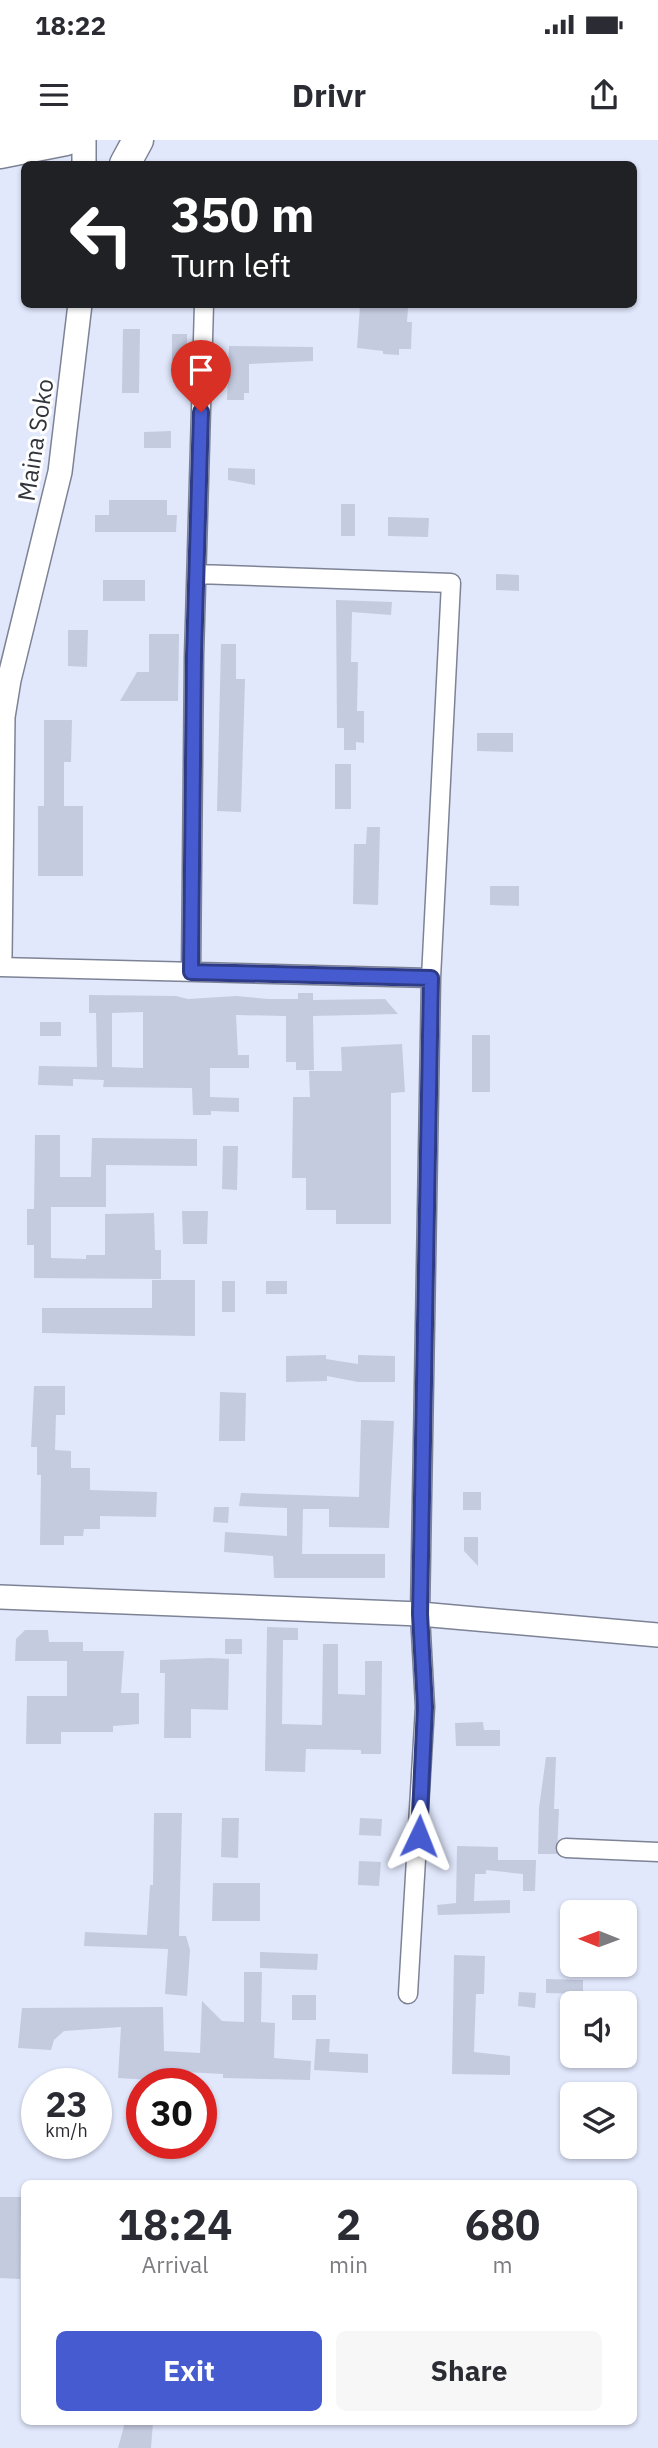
<!DOCTYPE html>
<html lang="en">
<head>
<meta charset="utf-8">
<style>
	:root { --surface:#fff; --page:#f7f7f7; --text:#2b2b33; --muted:#7c7c81; --accent:#465bcf }
	body { margin:0; font-family:"IBM Plex Sans",sans-serif; background:var(--page); color:var(--text); height:100vh; display:flex; flex-direction:column; font-size:26px; white-space:nowrap }
	* { box-sizing:border-box; margin:0 }
	p { font-size:23px; color:var(--muted) }
	.icon { flex:none; width:38px; height:38px; fill:none; stroke:currentColor; stroke-width:2; stroke-linecap:round; stroke-linejoin:round }
	.map { position:relative; flex:1; overflow:hidden }
	.drawer { position:absolute; left:21px; top:2040px; width:616px; height:245px; display:flex; flex-direction:column; background:var(--surface); border-radius:10px; box-shadow:0 2px 5px #0004 }
	.drawer>* { flex:none }
	.top-card { position:absolute; left:21px; top:21px; width:616px; height:147px; border-radius:10px; box-shadow:0 2px 5px #0004; background:#202124; color:#fff; overflow:hidden }
	.needle { width:46px; rotate:271deg }
	.fabs { position:absolute; left:560px; top:1760px; display:grid; gap:14px }
	.fabs a { display:grid; place-items:center; width:77px; height:77px; border-radius:10px; background:var(--surface); box-shadow:0 2px 5px #0004; font-size:35px }
	.speed { position:absolute; left:21px; top:1928px; display:flex; gap:14px; font-size:35px; font-weight:700; text-align:center }
	.speed>* { display:grid; place-content:center; width:91px; height:91px; border-radius:50%; background:var(--surface); box-shadow:0 2px 5px #0004; line-height:1 }
	.speed small { font-size:18px; font-weight:400 }
	.speed .limit { border:10px solid #d22; background:#fff; color:#111 }
	.pin { position:absolute; display:grid; place-items:center; width:60px; height:60px; color:#fff; margin:-72px -30px; border-radius:50% 50% 50% 0; rotate:-45deg; box-shadow:0 0 7px #0007 }
	.pin .icon { rotate:45deg }
	.me { position:absolute; width:77px; margin:-38px; rotate:2deg; stroke-linejoin:round; filter:drop-shadow(0 0 5px #0008) }
	.turn { display:flex; align-items:center; gap:24px; height:147px; padding:0 35px; font-size:32px }
	.turn .icon { width:91px; height:91px; stroke-width:2.5 }
	.turn b { display:block; font-size:49px; line-height:60px }
	.eta { display:flex; justify-content:space-evenly; align-items:center; height:119px; text-align:center }
	.eta b { font-size:42px; font-weight:700; line-height:49px }
	.cta { display:flex; gap:14px; margin-top:auto; padding:14px 35px }
	.cta a { flex:1; height:80px; border-radius:10px; background:var(--accent); color:#fff; font-size:28px; font-weight:700; line-height:80px; text-align:center }
	.cta a+a { background:var(--page); color:var(--text) }
	.status { display:flex; justify-content:space-between; align-items:center; height:49px; padding:0 35px; background:var(--surface); direction:ltr }
	.status svg { height:19px; fill:currentColor }
	header { display:flex; justify-content:space-between; align-items:center; height:91px; padding:0 35px; background:var(--surface); font-size:32px; font-weight:700 }
	.map>svg:first-child { display:block }
	.building { fill:#c4cbdf; fill-rule:evenodd }
	.lines { fill:none; stroke-linecap:round; stroke-linejoin:round }
	.minor-casing { stroke:#7d8395; stroke-width:21 }
	.tertiary-casing { stroke:#7d8395; stroke-width:26 }
	.primary-casing { stroke:#7d8395; stroke-width:33 }
	.minor { stroke:#fff; stroke-width:18 }
	.tertiary { stroke:#fff; stroke-width:23 }
	.primary { stroke:#fff; stroke-width:30 }
	.route-casing { stroke:#2e3b87; stroke-width:18 }
	.route { stroke:#465bcf; stroke-width:12 }
	.labels { text-anchor:middle; stroke-width:6; stroke-linejoin:round; paint-order:stroke }
	.street-label { font-size:24px; fill:#33353d; stroke:#fff }
</style>
</head>
<body>
<div class="status"><b>18:22</b><svg viewBox="0 0 49 12"><path d="M0 12V9h3v3zM5 12V6h3v6zM10 12V3h3v9zM15 12V0h3v12zM26 1h20v11H26zM47 4h2v5h-2z"/></svg></div>
<header><svg class="icon" aria-label="menu" viewBox="0 0 24 24"><path d="M4 6h16M4 12h16M4 18h16"/></svg>Drivr<svg class="icon" aria-label="share" viewBox="0 0 24 24"><path d="M12 15V3M7 8l5-5 5 5M5 13v7h14v-7"/></svg></header>
<div class="map">
<svg width="658" height="2308" viewBox="0 0 658 2308">
	<rect width="100%" height="100%" fill="#e1e8fc"/>
	<path class="building" d="M360 166 408 168 407 182H412L411 209H399V215L383 214V211L357 208Z
		M123 189H140L139 253H122Z
		M172 194H187V233H172Z
		M229 206 313 207V221L249 224V253H244V260H227Z
		M171 291V308H144V292Z
		M228 328 255 329V345L228 340Z
		M109 360H167V375H177L176 392H95V375H109Z
		M341 364H355V396H341Z
		M388 377 429 378 428 397 388 396Z
		M496 434 519 435V451L496 450Z
		M103 440H145V461H103Z
		M336 460 392 462 391 475 352 472 351 522H358L357 571H364V603L356 602V610H344V588H337Z
		M68 490H88L87 527 68 526Z
		M149 494H179L178 561H120L137 532H149Z
		M221 504H236V539H245L241 672 217 671Z
		M44 580H72L71 622H64V666H83V736H38V666H44Z
		M477 593H513V612L477 611Z
		M335 624H351V669H335Z
		M367 687H380L378 765 353 764 354 704H366Z
		M490 746H519V766L490 765Z
		M298 853H313V860L385 859 398 874 313 876 314 930H296V922H286V876L236 875 238 915H249V928H210V957L239 958V972L211 971V975H193L192 948 103 947 104 940 73 939V946L38 945 39 926 97 927 96 873H89V855L176 856 188 859 236 856 269 859H298ZM143 872V928L112 927V873Z
		M40 882H61V896H40Z
		M472 895H490V952H472Z
		M402 904 405 952 391 953V1084H336V1070H306V1038H292L293 957H310L309 931H342L341 907Z
		M35 995H60V1037H91L92 998 197 999V1026L106 1025V1067H51V1118L86 1119V1115H105V1074L154 1073 155 1110H161V1139L34 1138V1105H27V1069H34Z
		M223 1006H238L237 1050 222 1049Z
		M182 1071H208L207 1104H183Z
		M152 1140H195V1196L42 1193V1168H152Z
		M222 1141H235V1172H222Z
		M266 1141H287V1154H266Z
		M326 1215V1219L358 1224V1215L395 1216V1242H358L327 1236V1241L286 1242V1216Z
		M34 1246H65V1275H56L55 1310 71 1311V1328H90V1350L157 1352 156 1377 100 1376V1389H84L83 1396H64V1405H40L41 1335H37V1307H31Z
		M220 1252 246 1253 245 1301H219Z
		M361 1280 394 1281 389 1388 329 1387V1369H303L302 1414H385V1438H274L273 1416 224 1412 225 1392 287 1396V1368L239 1366 241 1353 359 1357Z
		M463 1352H481V1370H463Z
		M214 1367H229L228 1383 213 1382Z
		M464 1397H478V1426L464 1411Z
		M267 1487 298 1488V1500H283L282 1584 322 1585 323 1504H338V1554L365 1555V1521H382L381 1614H361V1610L306 1609 305 1632 265 1631Z
		M25 1490H48L49 1502H83V1511H124L121 1553H139V1584L113 1586V1592H61V1604H26L27 1556H67V1521H15L16 1499Z
		M225 1499H242V1514H225Z
		M211 1518 229 1519 228 1570 191 1569V1598H164L165 1533H160V1520Z
		M483 1582 484 1590H500V1606H456L455 1583Z
		M546 1617H556L554 1669H559L557 1714H538L539 1668Z
		M154 1673H182L179 1796H186L190 1810 187 1856 165 1854 168 1809 84 1806 85 1792 147 1795 150 1745H153Z
		M222 1678H239L238 1718 221 1717Z
		M360 1678 382 1679 381 1696 359 1695Z
		M457 1706 498 1707V1720H536L535 1751H523V1734L486 1730V1734H475L474 1761 510 1760V1773L438 1775 437 1765 456 1763Z
		M359 1721 381 1722 379 1746 358 1745Z
		M213 1743H260V1781H212Z
		M260 1812 318 1814 317 1830 260 1828Z
		M454 1815 485 1816 484 1854H476L474 1912 510 1916V1935L452 1934Z
		M244 1832H262L261 1882 275 1883 274 1918 311 1921 310 1940 223 1938V1934L184 1932 183 1942 118 1938 121 1887 64 1891 54 1900 51 1910 18 1908 22 1868 163 1867 164 1911 200 1913 202 1861 222 1881 244 1882Z
		M546 1839 583 1840V1854L546 1853Z
		M519 1852 536 1853 535 1868 518 1866Z
		M292 1855H316V1880H292Z
		M316 1899H330L329 1912 368 1914V1933L314 1930Z
		M0 2057H21L20 2139 0 2138Z
		M125 2282H153L151 2308H118Z"/>
	<g class="lines">
		<g class="minor-casing">
			<path id="minor" d="M197 434 451 443 431 838 420 1474 425 1567 408 1854
				M0 827 431 838
				M191 832 194 516 204 164
				M566 1708 658 1712"/>
		</g>
		<g class="tertiary-casing">
			<path id="tertiary" d="M84 24V0
				M0 816 3 577 9 540 60 332 80 164
				M0 1457 420 1474 658 1495"/>
		</g>
		<g class="primary-casing">
			<path id="primary" d="M0 13 66 0
				M125 24 138 0"/>
		</g>
		<use href="#minor" class="minor"/>
		<use href="#tertiary" class="tertiary"/>
		<use href="#primary" class="primary"/>
	</g>
	<g class="lines">
		<g class="route-casing">
			<path id="route" d="M201 272 194 516 191 832 431 838 420 1474 425 1567 419 1696"/>
		</g>
		<use href="#route" class="route"/>
	</g>
	<g class="labels">
		<g class="street-label">
			<text transform="translate(36 300) rotate(-81)" y="8">Maina Soko</text>
		</g>
	</g>
</svg>
<div class="fabs">
<a><svg class="needle" viewBox="-14 -14 28 28"><path d="M0-13l5 13h-10z" fill="#e53935"/><path d="M0 13l5-13h-10z" fill="#7c7c81"/></svg></a>
<a><svg class="icon" aria-label="sound" viewBox="0 0 24 24"><path d="M4 9h4l5-4v14l-5-4H4zM17 9q2 3 0 6"/></svg></a>
<a><svg class="icon" aria-label="layers" viewBox="0 0 24 24"><path d="M12 4l9 5-9 5-9-5zM3 14l9 5 9-5"/></svg></a>
</div>
<div class="speed"><div>23<small>km/h</small></div><div class="limit">30</div></div>
<div class="pin" style="left:201px;top:272px;background:#d93025"><svg class="icon" aria-label="arrive" viewBox="0 0 24 24"><path d="M6 21V4h12l-3 4 3 4H6"/></svg></div>
<svg class="me" style="left:419px;top:1696px" viewBox="-20 -20 40 40"><path d="M0-17L14 15 0 8-14 15z" fill="#465bcf" stroke="#fff" stroke-width="4"/></svg>
<div class="top-card">
<div class="turn"><svg class="icon" aria-label="left" viewBox="0 0 24 24"><path d="M17 20v-9H6M10 6l-5 5 5 5"/></svg><div><b>350 m</b>Turn left</div></div>
</div>
<section class="drawer">
<div class="eta">
<div><b>18:24</b><p>Arrival</p></div>
<div><b>2</b><p>min</p></div>
<div><b>680</b><p>m</p></div>
</div>
<div class="cta"><a>Exit</a><a>Share</a></div>
</section>
</div>
</body>
</html>
